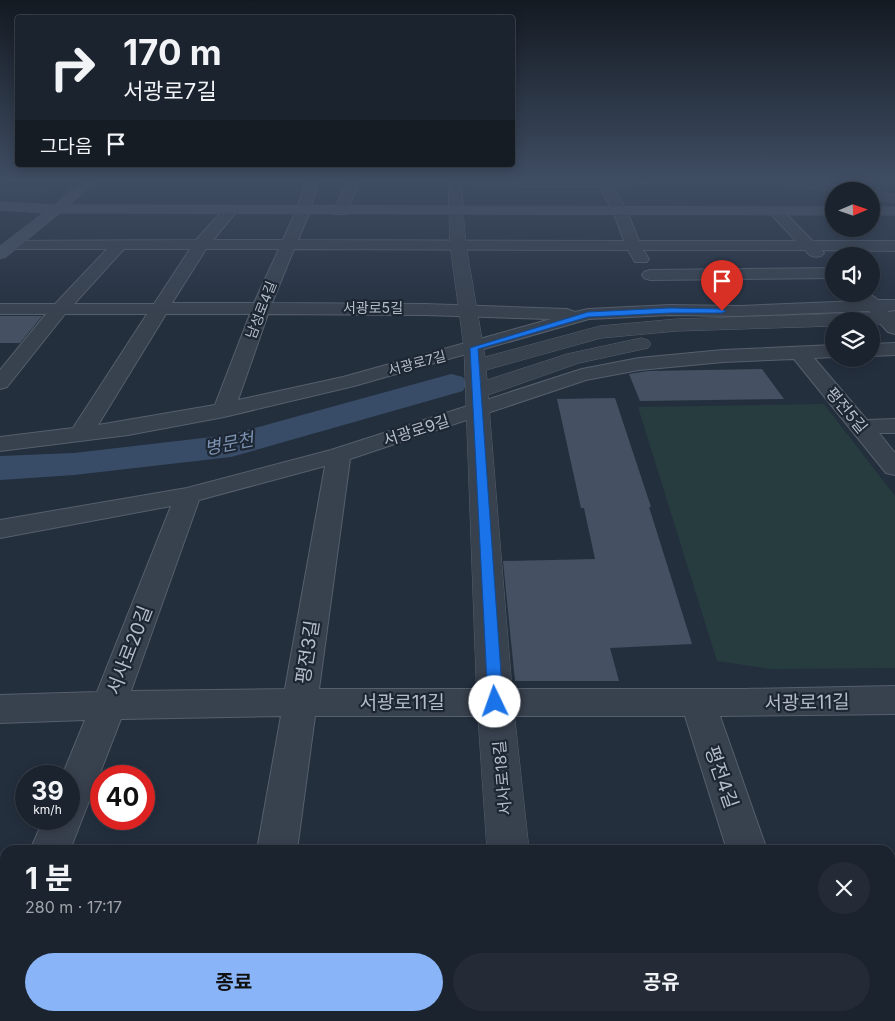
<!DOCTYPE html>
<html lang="ko">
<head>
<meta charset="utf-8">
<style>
	:root { --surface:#1b232e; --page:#242b36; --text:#f1f3f6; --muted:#a0a4aa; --line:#39404a; --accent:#8ab4f8 }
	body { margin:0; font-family:Inter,"Noto Sans KR",sans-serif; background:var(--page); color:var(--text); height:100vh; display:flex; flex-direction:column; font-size:19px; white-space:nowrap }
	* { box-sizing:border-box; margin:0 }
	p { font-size:16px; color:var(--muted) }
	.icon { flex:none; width:28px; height:28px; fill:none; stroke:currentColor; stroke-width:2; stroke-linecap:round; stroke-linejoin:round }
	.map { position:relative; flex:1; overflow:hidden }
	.sheet { position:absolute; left:0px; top:845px; width:895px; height:176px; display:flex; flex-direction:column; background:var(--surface); border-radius:15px 15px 0 0; box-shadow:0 2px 12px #0003,0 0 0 1px var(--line) }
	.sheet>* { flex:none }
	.hud { position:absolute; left:15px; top:15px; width:500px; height:152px; border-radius:5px; box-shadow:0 2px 12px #0003,0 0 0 1px var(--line); background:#1b232e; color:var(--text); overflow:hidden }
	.needle { width:32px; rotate:88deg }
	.fabs { position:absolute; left:825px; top:182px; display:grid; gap:10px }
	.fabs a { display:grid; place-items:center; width:55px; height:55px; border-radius:50%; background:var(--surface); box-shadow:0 2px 12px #0003,0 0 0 1px var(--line); font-size:25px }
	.speed { position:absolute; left:15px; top:765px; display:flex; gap:10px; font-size:25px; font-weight:700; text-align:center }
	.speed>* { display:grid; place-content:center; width:65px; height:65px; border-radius:50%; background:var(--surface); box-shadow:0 2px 12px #0003,0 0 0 1px var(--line); line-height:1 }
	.speed small { font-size:12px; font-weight:400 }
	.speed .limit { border:8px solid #d22; background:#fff; color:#111 }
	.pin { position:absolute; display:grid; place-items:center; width:42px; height:42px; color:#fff; margin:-51px -21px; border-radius:50% 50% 50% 0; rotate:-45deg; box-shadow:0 0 5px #0007 }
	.pin .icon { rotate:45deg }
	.me { position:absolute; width:55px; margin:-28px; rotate:357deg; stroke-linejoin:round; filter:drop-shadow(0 0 4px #0008) }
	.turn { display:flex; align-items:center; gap:18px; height:105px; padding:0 25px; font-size:22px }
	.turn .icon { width:65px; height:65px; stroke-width:2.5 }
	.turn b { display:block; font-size:35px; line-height:42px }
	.then { display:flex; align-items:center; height:48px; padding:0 25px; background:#0003; gap:10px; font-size:19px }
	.round { display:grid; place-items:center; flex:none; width:52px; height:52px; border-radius:26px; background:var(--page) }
	.overview { display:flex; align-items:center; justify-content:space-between; height:85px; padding:0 25px }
	h1 { font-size:30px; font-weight:700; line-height:38px }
	.action { display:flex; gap:10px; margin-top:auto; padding:10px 25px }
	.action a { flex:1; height:58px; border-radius:30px; background:var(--accent); color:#111; font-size:20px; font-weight:700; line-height:58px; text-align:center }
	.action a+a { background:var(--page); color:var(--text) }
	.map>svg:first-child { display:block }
	.green { fill:#263c3f }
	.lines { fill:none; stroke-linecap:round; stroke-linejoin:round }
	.river { fill:#394c67; fill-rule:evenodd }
	.building { fill:#455162 }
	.minor-casing { stroke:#565f6c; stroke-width:2 }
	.tertiary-casing { stroke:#565f6c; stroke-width:1 }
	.secondary-casing { stroke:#565f6c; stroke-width:1 }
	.minor { fill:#38414e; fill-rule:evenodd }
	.tertiary { fill:#38414e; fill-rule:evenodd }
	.secondary { fill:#465061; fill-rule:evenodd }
	.route { fill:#1a73e8; stroke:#114b97 }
	.labels { text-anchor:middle; stroke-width:4.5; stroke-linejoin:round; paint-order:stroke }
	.far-street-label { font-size:14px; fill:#b4bcc9; stroke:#1d2633 }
	.street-label { font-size:16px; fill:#b4bcc9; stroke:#1d2633 }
	.water-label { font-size:18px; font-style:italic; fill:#7c92b1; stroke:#1d2633 }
	.near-street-label { font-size:19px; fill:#b4bcc9; stroke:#1d2633 }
</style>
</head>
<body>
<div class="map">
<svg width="895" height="1021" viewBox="0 0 895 1021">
	<rect width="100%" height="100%" fill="#242f3e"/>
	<path class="green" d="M36 187H51L37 195 0 197V190Z
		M824 404 895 496V668L771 669 717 661 638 407Z"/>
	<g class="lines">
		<path class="river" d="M451 374 463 377 467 384 463 391 231 457 74 475 0 480V456L74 453 229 435Z"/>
	</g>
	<path class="building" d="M0 316H42L20 343H0Z
		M762 369 784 399 640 401 629 374 648 371Z
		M615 398 651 507H649L692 644 610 648 619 681H515L503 561 595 559 584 508H581L557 399Z"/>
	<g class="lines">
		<g class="minor-casing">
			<path id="minor" d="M307 179H319L310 211 298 240 624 241 613 211 599 186 546 187 461 183 463 211 456 215 449 211V179H649L647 182 643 183 612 186 627 211 639 241H796L768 211 775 207 780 208 813 241H895V251L822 250 824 253 821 256C813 258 810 256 805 250H643L649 259 647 262H635L628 250 294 249 272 303 425 304 567 309 575 312 588 309 670 305 740 306 860 301 858 299 861 295C869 293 872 295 878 300H895V310L888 311 895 317V334L888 332 869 311 740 316 670 315 589 319 354 386 224 417 128 435 0 451V437L73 428 147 314H65L7 387 0 389V370L46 314H0V304H55L107 249H13L8 247 5 244 8 241 196 240 225 208 230 207 237 211 213 240H283L296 211ZM124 249H190L154 304H74ZM206 249H279L254 303H172ZM166 314H250L215 405 98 425ZM268 314 425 315 551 319 343 377 238 400Z
				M353 179H365L357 189 345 214H335L333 211 345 188Z
				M834 268V278L650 280 644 278 642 275 644 272 650 270Z
				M895 343V355L871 356V344Z
				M834 345V357L814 358 867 420 895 419V433H879L895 453V475L886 473 794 359 723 362 639 370 586 380 350 459 319 689H745L895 686V714L720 716 767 850H727L685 716H315L297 850H257L281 716 121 719 70 850H30L44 819H69V776H62L85 720 0 723V695L97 692 171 506 0 538V520L187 488 331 450 582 369 639 358 723 350ZM325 466 285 689 131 691 199 500Z
				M5 939V995L0 997V942Z
				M228 1016H276L275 1021H227Z
				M780 1016H828L829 1021H781Z"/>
		</g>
		<g class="tertiary-casing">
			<path id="tertiary" d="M771 179H800L853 187 860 191 834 192 777 183 772 182Z
				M871 190 895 195V203L871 198V191H866Z
				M456 207 461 208 463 211 466 245 485 357 600 326 677 319 895 312V324H871V321H834V326L677 331 601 338 486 370 487 380 567 354 641 338 648 340 651 344 648 348 579 363 488 395 513 702 529 850H487L477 702 464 348 450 245 449 211 451 208Z
				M497 1016H547L548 1021H498Z"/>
		</g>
		<g class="secondary-casing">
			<path id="secondary" d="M84 179H97L70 205 834 207V215L60 213 6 257 0 259V246L43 213 0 210V202L54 205Z
				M871 207H895V215H871Z"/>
		</g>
		<use href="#minor" class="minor"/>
		<use href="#tertiary" class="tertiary"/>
		<use href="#secondary" class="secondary"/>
	</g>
	<linearGradient id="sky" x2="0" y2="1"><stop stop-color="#141a22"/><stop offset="0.56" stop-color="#3f4d63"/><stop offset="1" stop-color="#3f4d63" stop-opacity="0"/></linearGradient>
	<rect width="895" height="322" fill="url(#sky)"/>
	<path class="route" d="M670 308 722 309 726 311 722 313H670L588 317 478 349 503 702 501 706 495 708 490 706 488 702 470 348 588 312Z"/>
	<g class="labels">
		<g class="far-street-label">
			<text x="373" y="313">서광로5길</text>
			<text transform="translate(261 310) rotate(-69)" y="5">남성로4길</text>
			<text transform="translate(417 363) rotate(-15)" y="5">서광로7길</text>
		</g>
		<g class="street-label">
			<text transform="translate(847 410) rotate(50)" y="6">평전5길</text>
			<text transform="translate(416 430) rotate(-18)" y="6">서광로9길</text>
			<text transform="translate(502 778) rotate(-95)" y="6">서사로18길</text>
		</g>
		<g class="water-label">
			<text transform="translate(229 444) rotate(-11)" y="6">병문천</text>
		</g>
		<g class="near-street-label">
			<text transform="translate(129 650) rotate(-69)" y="7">서사로20길</text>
			<text transform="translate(307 652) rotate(-81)" y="7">평전3길</text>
			<text x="402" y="709">서광로11길</text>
			<text transform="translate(807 702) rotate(-1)" y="7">서광로11길</text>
			<text transform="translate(722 777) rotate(71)" y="7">평전4길</text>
		</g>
	</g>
</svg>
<div class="fabs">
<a><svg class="needle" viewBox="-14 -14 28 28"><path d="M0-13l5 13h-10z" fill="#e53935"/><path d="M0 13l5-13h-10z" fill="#a0a4aa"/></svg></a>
<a><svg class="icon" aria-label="sound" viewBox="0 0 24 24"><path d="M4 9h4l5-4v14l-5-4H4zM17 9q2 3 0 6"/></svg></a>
<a><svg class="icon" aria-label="layers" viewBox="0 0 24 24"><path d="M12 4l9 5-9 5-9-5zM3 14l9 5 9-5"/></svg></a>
</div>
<div class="speed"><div>39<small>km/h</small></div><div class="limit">40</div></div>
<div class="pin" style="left:722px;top:311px;background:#d93025"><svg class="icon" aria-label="arrive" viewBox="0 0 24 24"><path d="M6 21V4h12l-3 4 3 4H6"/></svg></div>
<svg class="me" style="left:495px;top:702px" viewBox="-20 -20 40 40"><circle r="19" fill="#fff"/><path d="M0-13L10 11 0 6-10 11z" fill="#1a73e8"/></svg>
<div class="hud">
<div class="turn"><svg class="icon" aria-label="right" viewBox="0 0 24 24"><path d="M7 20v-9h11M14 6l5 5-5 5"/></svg><div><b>170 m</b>서광로7길</div></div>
<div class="then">그다음<svg class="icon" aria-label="arrive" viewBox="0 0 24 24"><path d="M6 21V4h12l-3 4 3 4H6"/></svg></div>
</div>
<section class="sheet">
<div class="overview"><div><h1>1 분</h1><p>280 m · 17:17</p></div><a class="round"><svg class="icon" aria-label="close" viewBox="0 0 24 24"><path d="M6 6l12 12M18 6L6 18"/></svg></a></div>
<div class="action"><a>종료</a><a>공유</a></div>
</section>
</div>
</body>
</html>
